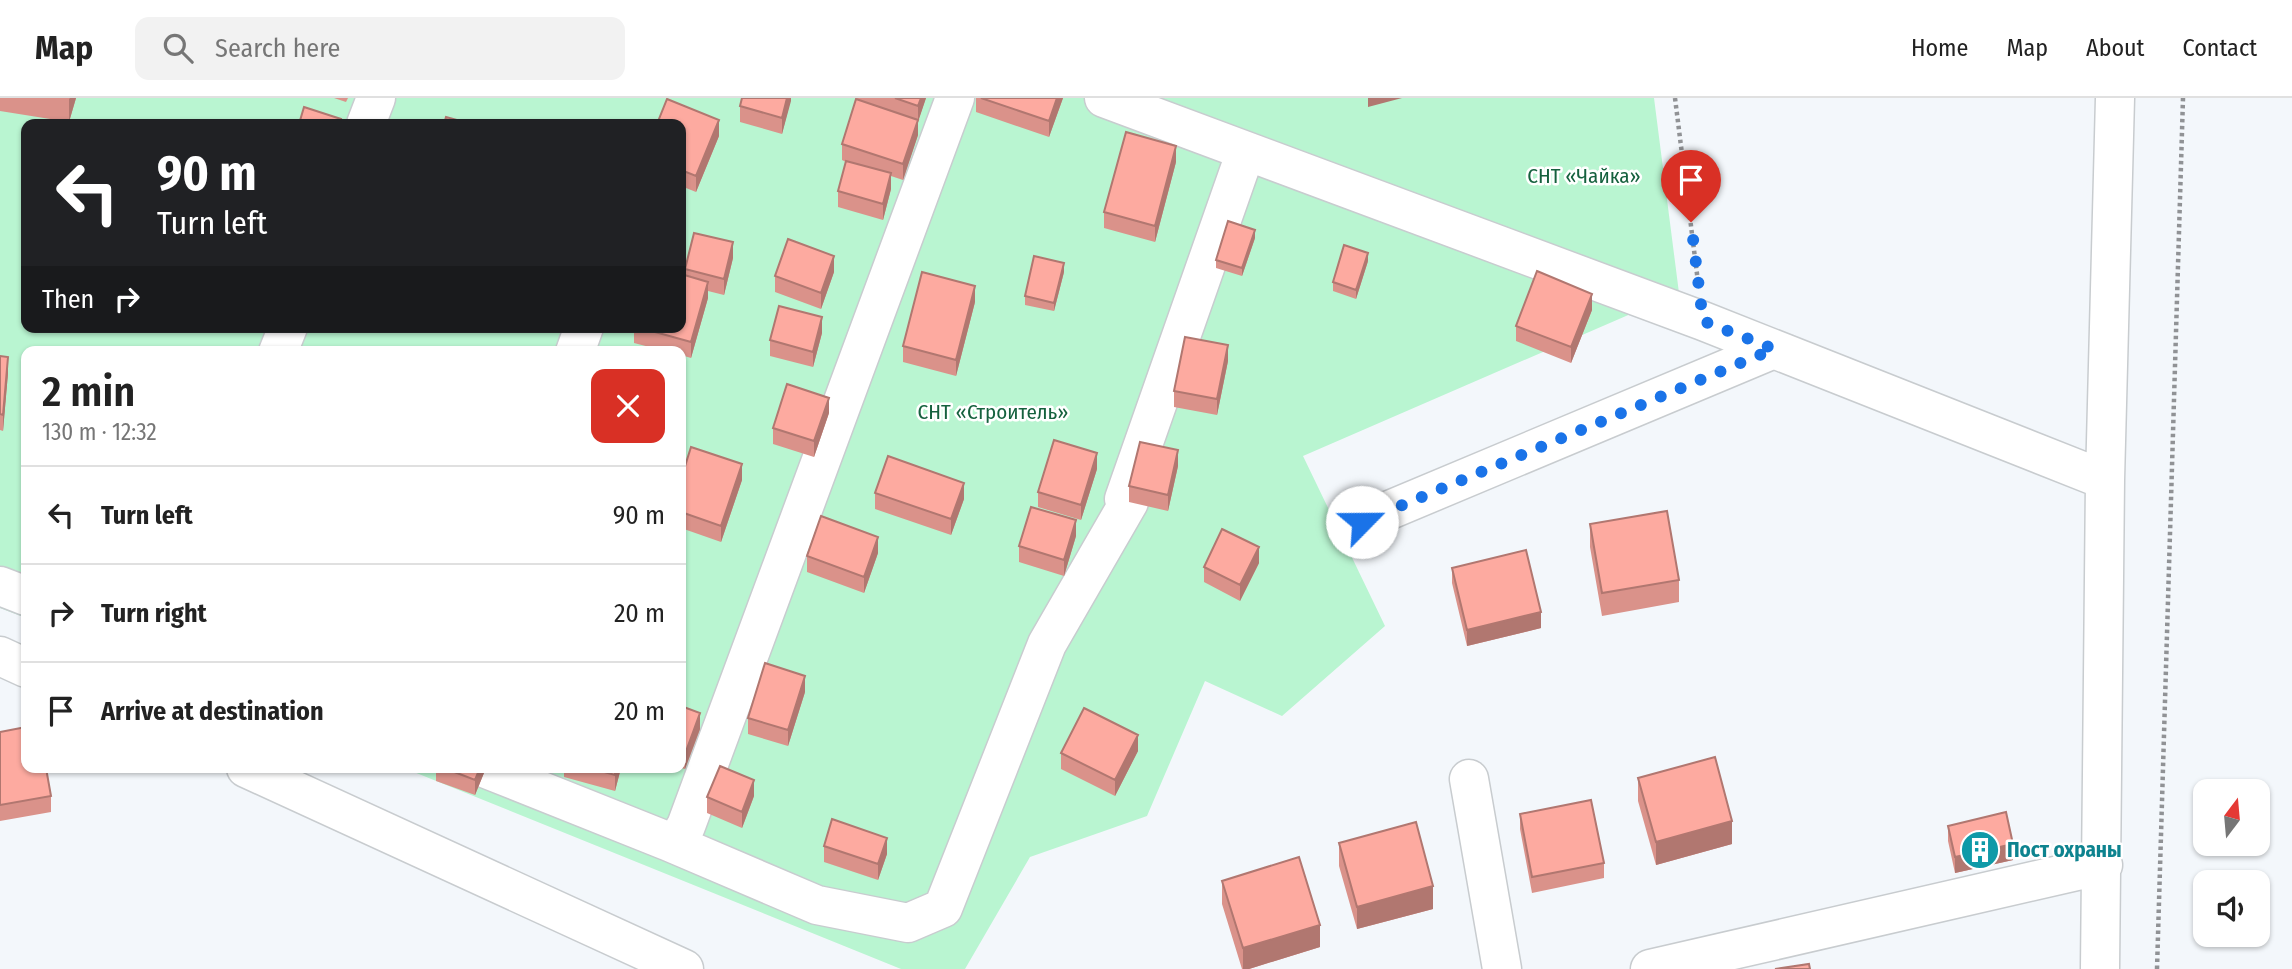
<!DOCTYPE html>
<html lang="en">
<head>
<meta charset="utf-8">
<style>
	:root { --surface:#fff; --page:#f2f2f2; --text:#222; --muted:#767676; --line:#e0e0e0 }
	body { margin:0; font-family:"Fira Sans Condensed",sans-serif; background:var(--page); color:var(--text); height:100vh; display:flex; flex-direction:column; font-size:26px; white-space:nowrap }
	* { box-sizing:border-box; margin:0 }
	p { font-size:23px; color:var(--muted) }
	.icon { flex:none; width:38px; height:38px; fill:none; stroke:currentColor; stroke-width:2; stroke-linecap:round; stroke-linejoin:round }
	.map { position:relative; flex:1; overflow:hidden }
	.sheet { position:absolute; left:21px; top:248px; width:665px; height:427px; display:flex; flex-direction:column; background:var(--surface); border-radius:14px; box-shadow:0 2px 5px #0004 }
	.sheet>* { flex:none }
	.guide { position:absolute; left:21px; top:21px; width:665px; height:214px; border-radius:14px; box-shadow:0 2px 5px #0004; background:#202124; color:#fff; overflow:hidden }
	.needle { width:46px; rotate:16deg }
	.fabs { position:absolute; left:2193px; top:681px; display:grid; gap:14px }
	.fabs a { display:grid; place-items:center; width:77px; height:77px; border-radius:14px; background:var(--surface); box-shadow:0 2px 5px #0004; font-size:35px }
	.pin { position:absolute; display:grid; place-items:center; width:60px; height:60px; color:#fff; margin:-72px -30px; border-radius:50% 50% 50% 0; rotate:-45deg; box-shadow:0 0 7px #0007 }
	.pin .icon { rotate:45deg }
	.me { position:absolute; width:77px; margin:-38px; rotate:67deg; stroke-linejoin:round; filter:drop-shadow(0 0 5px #0008) }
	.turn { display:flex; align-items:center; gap:24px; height:147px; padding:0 21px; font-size:32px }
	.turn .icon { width:91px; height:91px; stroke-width:2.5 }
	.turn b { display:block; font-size:49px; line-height:60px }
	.then { display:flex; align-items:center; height:66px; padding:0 21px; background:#0003; gap:14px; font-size:26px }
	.round { display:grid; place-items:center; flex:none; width:74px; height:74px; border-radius:14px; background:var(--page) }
	.overview { display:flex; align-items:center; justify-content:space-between; height:119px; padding:0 21px }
	h1 { font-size:42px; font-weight:600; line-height:52px }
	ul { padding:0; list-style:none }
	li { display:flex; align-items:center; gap:21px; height:98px; padding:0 21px; border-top:2px solid var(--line) }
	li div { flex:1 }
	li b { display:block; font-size:26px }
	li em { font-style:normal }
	header { display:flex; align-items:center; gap:42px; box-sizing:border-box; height:98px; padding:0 35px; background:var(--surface); border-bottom:2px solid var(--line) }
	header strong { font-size:33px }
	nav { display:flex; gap:38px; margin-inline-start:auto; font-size:24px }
	.search { width:490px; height:63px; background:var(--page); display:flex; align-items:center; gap:18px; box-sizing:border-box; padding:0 24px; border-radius:14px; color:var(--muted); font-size:26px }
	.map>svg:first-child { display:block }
	.green { fill:#b9f5d1; fill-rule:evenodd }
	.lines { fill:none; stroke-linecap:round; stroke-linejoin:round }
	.minor-casing { stroke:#c8cccf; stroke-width:41 }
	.path { stroke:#909295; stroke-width:4.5; stroke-dasharray:3.5 3.5; stroke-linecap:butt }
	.minor { stroke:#fff; stroke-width:38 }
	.wall { fill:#da928a }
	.shaded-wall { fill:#b17770 }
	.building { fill:#fdaaa0; stroke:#b17770; stroke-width:2 }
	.route { stroke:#1a73e8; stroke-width:12; stroke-dasharray:0 21.6 }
	.labels { text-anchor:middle; stroke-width:5; stroke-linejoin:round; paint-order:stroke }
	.park-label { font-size:21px; fill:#15613e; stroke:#fff }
	.culture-label { font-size:21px; font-weight:bold; fill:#0d838f; stroke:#fff; text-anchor:start }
</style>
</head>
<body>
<header>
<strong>Map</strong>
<div class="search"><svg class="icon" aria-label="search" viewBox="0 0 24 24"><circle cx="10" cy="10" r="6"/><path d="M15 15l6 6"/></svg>Search here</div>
<nav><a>Home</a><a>Map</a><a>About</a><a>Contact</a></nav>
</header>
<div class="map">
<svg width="2292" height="871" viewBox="0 0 2292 871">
	<rect width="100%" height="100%" fill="#f3f7fb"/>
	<path class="green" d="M0 0H1654L1679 195 1303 358 1385 528 1282 618 1205 583 1147 718 1030 759 965 871H901L404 670H681V254H26V520L0 510ZM26 26H681V229H26Z"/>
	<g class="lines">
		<g class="minor-casing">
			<path id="minor" d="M1104 0 1703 223 2105 382
				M366 26 376 0
				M278 254 288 229
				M575 254 584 229
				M1361 424 1774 251
				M0 488 26 498
				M0 558 26 570
				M246 670 684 871
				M484 670 667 743 817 807 908 825 943 810 1047 546 1129 404 1124 401 1246 53
				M1469 681 1502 871
				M675 746 686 728 955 0
				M1650 871 2103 767
				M2100 871 2105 382 2115 0"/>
		</g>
		<path class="path" d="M1675 0 1698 184
			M2157 871 2183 0"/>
		<use href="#minor" class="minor"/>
	</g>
	<path class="wall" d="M0 0H76L69 24 0 13Z
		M334 0H348L346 4Z
		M791 0 782 36 740 24V8Z
		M857 0H926L918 23V37L903 82 891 78V91L883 122 838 109V93L846 64 842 62V46Z
		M976 0H1063L1049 39 976 14Z
		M681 26 719 38 696 94 681 88Z
		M1176 64 1155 144 1104 130V114Z
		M1255 140 1242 178 1216 170V162Z
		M733 160 724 197 708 193V200L691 260 681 257V254H669L634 245V229H681L685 171Z
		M1368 163 1356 201 1333 193V184Z
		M834 174 821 211 775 194V178Z
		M1064 174 1054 213 1025 207V198Z
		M975 204 956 278 903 264V248Z
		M1592 212 1571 265 1516 243V228Z
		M822 235 813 269 770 258V242Z
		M0 258 8 275 3 333 0 332Z
		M1228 263 1217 317 1174 309V293Z
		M829 315 814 359 773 346V330Z
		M1178 368 1168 413 1129 404V388Z
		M1097 371 1081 422 1038 409V394Z
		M681 381 742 382 721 444 681 430Z
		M875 395 964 401 951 437 875 411Z
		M1590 426 1679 482V504L1602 518 1590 449Z
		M1076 438 1064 478 1019 464V448Z
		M878 455 864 495 807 474V458Z
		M1259 465 1240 503 1204 484V469Z
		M1452 470 1541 530 1467 548 1452 485Z
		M805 594 788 648 748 636V620Z
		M681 608 700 631 685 671 681 670Z
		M0 634 51 698V714L0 723Z
		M1138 653 1115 698 1061 671V655Z
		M436 670H486L475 697 436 683Z
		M564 670H621L615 693 564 679Z
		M1638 680 1732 746 1656 767 1638 703Z
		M754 698 742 730 707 715V699Z
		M1520 716 1604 765V780L1532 795 1520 731Z
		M1948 728 2013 762 1955 775 1948 743Z
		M1339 745 1433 811 1357 831 1339 768Z
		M824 748 887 756 878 782 824 764Z
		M1222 783 1320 849 1249 871H1242L1222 806Z"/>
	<path class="shaded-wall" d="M70 0H76L69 24V1Z
		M787 0H791V3L782 36V20Z
		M921 0H926L918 24V8Z
		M1057 0H1063L1049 39V23Z
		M1368 0H1402L1368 9Z
		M719 22V38L696 94V78Z
		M918 22V37L903 82V66Z
		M1176 48V64L1155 144V128Z
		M891 75V91L883 122V106Z
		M1255 132V140L1242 178V170Z
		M733 144V160L724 197V181Z
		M1368 155V163L1356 201V192Z
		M834 158V174L821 211V195Z
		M1064 165V174L1054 213V205Z
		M708 184V200L691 260V244Z
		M975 188V204L956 278V262Z
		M1592 196V212L1571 265V249Z
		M822 219V235L813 269V254Z
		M1228 247V263L1217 317V301Z
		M8 259V275L3 333V317Z
		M829 300V315L814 359V343Z
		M1178 352V368L1168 413V397Z
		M1097 355V371L1081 422V407Z
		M742 366V382L721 444V428Z
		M964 385V401L951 437V421Z
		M1076 422V438L1064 478V462Z
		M878 439V455L864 495V479Z
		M1259 449V465L1240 503V487Z
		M1541 514V530L1467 548V532Z
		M805 578V594L788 648V632Z
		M700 615V631L685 671V656Z
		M1138 637V653L1115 698V682Z
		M480 670H486L475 697V682Z
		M616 670H621L615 693V677Z
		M754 682V698L742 730V714Z
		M1732 723V746L1656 767V744Z
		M887 740V756L878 782V766Z
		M2013 746V762L1955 775V759Z
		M1433 788V811L1357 831V809Z
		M1320 827V849L1249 871H1243V850Z"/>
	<path class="building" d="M742 0H787L782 20 740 8Z
		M895 0H921L918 8Z
		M981 0H1057L1049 23Z
		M667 1 719 22 696 78 681 72V26H657Z
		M856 1 918 22 903 66 842 46Z
		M304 9 341 21 340 26H299Z
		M446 19 471 26H444Z
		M1126 34 1176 48 1155 128 1104 114Z
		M846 63 891 75 883 106 838 93Z
		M1228 123 1255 132 1242 170 1216 162Z
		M694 135 733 144 724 181 685 171Z
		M788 141 834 158 821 195 775 178Z
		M1344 147 1368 155 1356 192 1333 184Z
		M1034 158 1064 165 1054 205 1025 198Z
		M1537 173 1592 196 1571 249 1516 228Z
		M922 174 975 188 956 262 903 248Z
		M681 176 708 184 691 244 637 229H681Z
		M779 208 822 219 813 254 770 242Z
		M1185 239 1228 247 1217 301 1174 293Z
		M0 258 8 259 3 317 0 316Z
		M787 286 829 300 814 343 773 330Z
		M1054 342 1097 355 1081 407 1038 394Z
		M1140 344 1178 352 1168 397 1129 388Z
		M691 349 742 366 721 428 681 414V381Z
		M888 358 964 385 951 421 875 395Z
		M1031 409 1076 422 1064 462 1019 448Z
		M1667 413 1679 482 1602 495 1590 426Z
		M821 418 878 439 864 479 807 458Z
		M1222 431 1259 449 1240 487 1204 469Z
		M1526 452 1541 514 1467 532 1452 470Z
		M765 565 805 578 788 632 748 620Z
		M681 608 700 615 685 656 681 654Z
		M1084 610 1138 637 1115 682 1061 655Z
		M26 629V670H46L51 698 0 707V634Z
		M1715 659 1732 723 1656 744 1638 680Z
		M720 668 754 682 742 714 707 699Z
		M444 670H480L475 682Z
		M590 670H616L615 677Z
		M1591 702 1604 765 1532 779 1520 716Z
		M2006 714 2013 746 1955 759 1948 728Z
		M832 721 887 740 878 766 824 748Z
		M1416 724 1433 788 1357 809 1339 745Z
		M1299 759 1320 827 1243 850 1222 783Z
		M1809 866 1810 871H1775Z"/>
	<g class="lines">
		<path class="route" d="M1362 424 1774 251 1703 223 1691 124"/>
	</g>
	<defs>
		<g id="building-disc" transform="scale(2.0125)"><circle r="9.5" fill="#0f9aa8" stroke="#fff"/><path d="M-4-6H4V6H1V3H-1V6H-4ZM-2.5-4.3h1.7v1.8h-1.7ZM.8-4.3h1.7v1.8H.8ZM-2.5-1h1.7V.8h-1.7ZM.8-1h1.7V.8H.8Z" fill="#fff"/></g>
	</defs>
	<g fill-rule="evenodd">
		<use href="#building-disc" x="1980" y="752"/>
	</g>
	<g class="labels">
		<g class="park-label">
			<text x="1584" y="85">СНТ «Чайка»</text>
			<text x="993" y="321">СНТ «Строитель»</text>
		</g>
		<g class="culture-label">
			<text x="2007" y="759">Пост охраны</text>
		</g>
	</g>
</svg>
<div class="fabs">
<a><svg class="needle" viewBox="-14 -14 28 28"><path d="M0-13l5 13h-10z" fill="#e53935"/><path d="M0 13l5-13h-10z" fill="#767676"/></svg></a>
<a><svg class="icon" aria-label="sound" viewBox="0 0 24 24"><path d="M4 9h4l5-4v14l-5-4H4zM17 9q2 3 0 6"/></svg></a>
</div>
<div class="pin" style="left:1691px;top:124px;background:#d93025"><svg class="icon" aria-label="arrive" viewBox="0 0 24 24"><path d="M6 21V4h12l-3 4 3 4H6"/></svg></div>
<svg class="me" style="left:1362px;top:424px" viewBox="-20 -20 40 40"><circle r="19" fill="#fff"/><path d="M0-13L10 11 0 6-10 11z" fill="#1a73e8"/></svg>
<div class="guide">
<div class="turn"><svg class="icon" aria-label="left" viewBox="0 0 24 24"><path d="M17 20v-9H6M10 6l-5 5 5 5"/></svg><div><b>90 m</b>Turn left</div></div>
<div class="then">Then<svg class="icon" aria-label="right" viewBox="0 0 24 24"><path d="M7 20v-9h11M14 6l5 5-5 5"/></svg></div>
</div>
<section class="sheet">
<div class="overview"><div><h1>2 min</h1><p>130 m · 12:32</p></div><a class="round" style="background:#d93025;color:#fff"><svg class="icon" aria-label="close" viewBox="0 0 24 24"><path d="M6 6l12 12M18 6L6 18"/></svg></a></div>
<ul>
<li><svg class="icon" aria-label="left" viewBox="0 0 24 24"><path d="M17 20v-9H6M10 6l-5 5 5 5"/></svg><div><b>Turn left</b></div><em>90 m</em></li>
<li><svg class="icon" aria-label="right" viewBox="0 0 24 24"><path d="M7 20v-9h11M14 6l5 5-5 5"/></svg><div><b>Turn right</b></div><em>20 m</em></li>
<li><svg class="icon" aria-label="arrive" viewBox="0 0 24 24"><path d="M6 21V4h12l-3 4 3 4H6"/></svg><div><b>Arrive at destination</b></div><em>20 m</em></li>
</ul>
</section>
</div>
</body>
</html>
